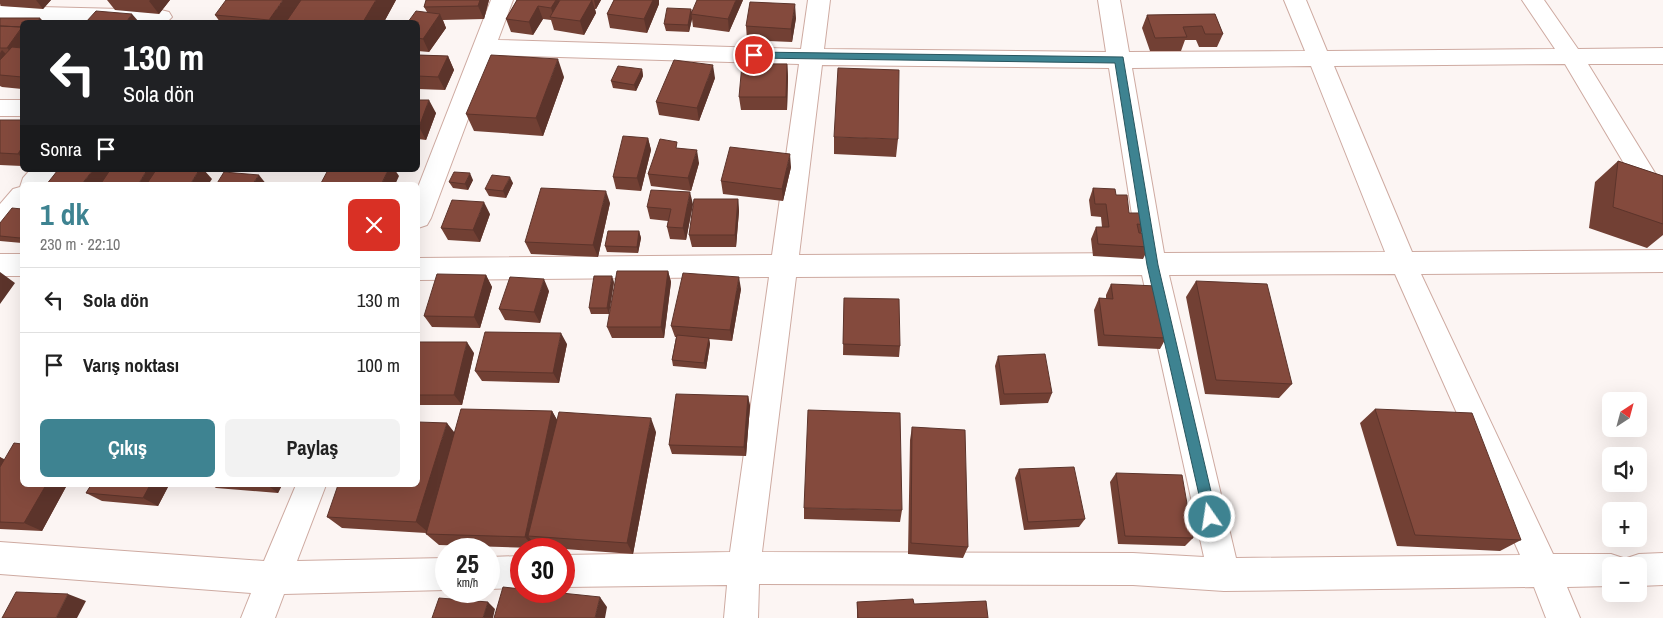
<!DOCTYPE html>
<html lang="tr">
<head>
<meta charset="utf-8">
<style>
	:root { --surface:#fff; --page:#f2f2f2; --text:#222; --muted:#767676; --line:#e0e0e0; --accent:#3e8391 }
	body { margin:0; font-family:"Archivo Narrow",sans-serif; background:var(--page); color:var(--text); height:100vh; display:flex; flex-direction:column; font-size:19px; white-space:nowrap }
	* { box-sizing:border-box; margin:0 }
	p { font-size:16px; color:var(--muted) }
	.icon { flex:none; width:28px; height:28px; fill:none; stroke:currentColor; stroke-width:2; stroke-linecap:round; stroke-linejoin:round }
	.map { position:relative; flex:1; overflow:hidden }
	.sheet { position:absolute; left:20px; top:182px; width:400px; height:305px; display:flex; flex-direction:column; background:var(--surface); border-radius:8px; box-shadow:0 5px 20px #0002 }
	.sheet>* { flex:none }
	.banner { position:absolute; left:20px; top:20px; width:400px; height:152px; border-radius:8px; box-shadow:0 5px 20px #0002; background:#202124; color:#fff; overflow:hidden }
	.needle { width:32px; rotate:36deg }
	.tools { position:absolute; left:1602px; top:392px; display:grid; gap:10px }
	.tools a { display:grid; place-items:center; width:45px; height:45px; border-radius:8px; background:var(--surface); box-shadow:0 5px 20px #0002; font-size:25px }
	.speed { position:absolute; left:435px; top:538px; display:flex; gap:10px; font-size:25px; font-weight:700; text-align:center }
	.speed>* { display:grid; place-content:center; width:65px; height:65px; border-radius:50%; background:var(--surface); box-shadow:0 5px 20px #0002; line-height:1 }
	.speed small { font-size:12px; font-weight:400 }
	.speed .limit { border:8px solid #d22; background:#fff; color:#111 }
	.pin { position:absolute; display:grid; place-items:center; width:42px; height:42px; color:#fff; margin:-21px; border:2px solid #fff; border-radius:50%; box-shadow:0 1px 5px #0007 }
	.me { position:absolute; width:55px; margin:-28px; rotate:347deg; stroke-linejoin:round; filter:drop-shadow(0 0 4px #0008) }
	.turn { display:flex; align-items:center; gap:18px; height:105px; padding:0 20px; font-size:22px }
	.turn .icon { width:65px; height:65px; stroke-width:2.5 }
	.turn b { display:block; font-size:35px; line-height:42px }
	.then { display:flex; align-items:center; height:48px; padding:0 20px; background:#0003; gap:10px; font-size:19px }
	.round { display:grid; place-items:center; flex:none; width:52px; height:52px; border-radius:8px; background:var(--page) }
	.overview { display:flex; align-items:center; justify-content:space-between; height:85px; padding:0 20px }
	h1 { font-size:30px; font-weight:800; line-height:38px; color:var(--accent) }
	.button { display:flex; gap:10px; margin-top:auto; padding:10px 20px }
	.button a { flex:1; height:58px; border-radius:8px; background:var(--accent); color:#fff; font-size:20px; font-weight:800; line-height:58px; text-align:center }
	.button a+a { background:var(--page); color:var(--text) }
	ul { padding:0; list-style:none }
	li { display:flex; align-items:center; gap:15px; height:65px; padding:0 20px; border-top:1px solid var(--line) }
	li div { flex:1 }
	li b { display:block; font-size:19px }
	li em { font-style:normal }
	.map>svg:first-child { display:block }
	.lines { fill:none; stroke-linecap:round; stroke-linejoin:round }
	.minor-casing { stroke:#ceaaa1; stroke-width:2 }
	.minor { fill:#fff; fill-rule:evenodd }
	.wall { fill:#724034 }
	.shaded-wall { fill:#5c342b }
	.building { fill:#844a3d; stroke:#5c342b }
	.route { fill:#3e8391; stroke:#28555e }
</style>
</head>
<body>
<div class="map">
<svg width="1663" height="618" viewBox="0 0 1663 618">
	<rect width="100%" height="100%" fill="#fcf5f3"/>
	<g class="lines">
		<g class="minor-casing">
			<path id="minor" d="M491 0H513L498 40 801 49 808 0H830L824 49 1106 52 1098 0H1120L1129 52 1305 51 1284 0H1306L1327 51 1555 49 1522 0H1544L1578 49 1663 48V64H1588L1663 186V217L1654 214 1565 64 1334 66 1412 252 1663 250V272L1421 274 1553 554H1611L1623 558 1625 564 1627 558 1639 554 1663 553V585L1639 586V566H1611V586L1567 587 1580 618H1546L1534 587 1224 591 1133 585 759 584 758 618H724L727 585 564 587V555L730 552 769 277 418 280V258L772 255 799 64 492 55 431 218 427 225 418 228V187ZM822 65 1109 68 1138 253 799 255ZM1311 66 1385 252 1164 253 1132 68ZM1395 274 1520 555 1236 558 1169 275ZM1142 275 1204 557 1133 553 762 552 796 277Z
				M0 6 161 10 169 12 172 17 167 22 0 20Z
				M0 100H22V116H0Z
				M30 170H57L47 185H22C22 207 24 224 0 232V204L13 189 20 187 23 178Z
				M0 254H22V276H0Z
				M296 485H326L297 561 446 558V590L284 594 275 618H241L251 593 0 574V542L264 561Z
				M521 556V588L489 589V557Z"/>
		</g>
		<use href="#minor" class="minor"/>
	</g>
	<path class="wall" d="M0 0H51L43 9 1 6 0 4Z
		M107 0H170L159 14 115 10Z
		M396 0 384 22H220L215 15Z
		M426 0H489L484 19 443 20 446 28 429 52 418 51V22L427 12 424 7Z
		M517 0H601L596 9H595L596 13 584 35 554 30 551 20 543 19 533 35 511 32 506 19Z
		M614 0H659V4L647 33 610 28 607 14Z
		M743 0 729 32 693 27 692 19 689 32 666 31 664 24 691 9 692 12Z
		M1215 14 1223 34 1217 47H1199L1196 40H1185L1181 51H1150L1142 28 1147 15Z
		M0 18 22 22V89L2 87 0 86Z
		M796 18 792 42 747 40 746 26Z
		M418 55 448 56 454 70 445 90 418 89Z
		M787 64 788 77 787 110H741L739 97Z
		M642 69 643 76 636 91 613 88 611 81Z
		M564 77 543 136 474 131 466 114Z
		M715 78 699 121 659 115 656 102Z
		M418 100 436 113 426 140 418 139Z
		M0 120H22V166L0 165Z
		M834 137 898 139 896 157 834 154Z
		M648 138 651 150 641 191 616 189 613 177Z
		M679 148 699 163 691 191 651 186 648 174Z
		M1618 161 1663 176V235L1647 248 1589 228 1595 182Z
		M791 167 783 201 723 194 721 181Z
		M473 180 468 190 453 188 449 182Z
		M513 183 506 198 489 196 485 189Z
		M1093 188 1116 195 1129 213 1145 225 1141 233 1149 247 1143 259 1093 256 1091 239 1096 227H1102L1101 217 1091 216 1089 200Z
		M738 199 739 211 736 247H692L689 235Z
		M610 203 598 257 531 254 525 242Z
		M693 204 686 240 670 239 667 227 668 221 650 219 647 207Z
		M22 209V243L0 241V223Z
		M490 214 480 242 448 240 441 228Z
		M639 231 641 238 638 253 607 252 605 246Z
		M668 271 671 282 664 338H612L607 327Z
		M486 275 492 287 480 328 432 327 424 316Z
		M1196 281 1292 384 1279 398 1205 394 1186 297Z
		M614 282 609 314H591L589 308Z
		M1111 284 1166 338 1160 349 1098 346 1094 310 1099 298 1106 299V295Z
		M741 289 732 341 709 339 710 344 706 369 673 366 672 360 676 337H675L671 326Z
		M549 291 540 323 505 320 499 309Z
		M844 298 900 346 899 357 843 355Z
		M418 342 474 353 462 405H418Z
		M567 344 559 383 482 381 475 371Z
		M998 356 1052 393 1048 403 1000 405 995 366Z
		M748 396 750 406 746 456 672 454 669 445Z
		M1375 409 1521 540 1500 551 1397 546 1360 423Z
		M552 411 557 420 656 432 633 554 537 547 535 545 534 548 439 545 426 534V533L342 528 327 517 454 432Z
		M912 427 968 547 963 558 908 554 910 440Z
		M0 457 22 485H67L42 531 0 529Z
		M1019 469 1085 519 1079 527 1024 530 1015 478Z
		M1116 473 1193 538 1185 546 1118 544 1110 482Z
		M91 485H169L158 506 102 501 86 493Z
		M212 485H282L278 493 216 488Z
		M804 508 902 510 900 522 804 519Z
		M857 602 914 604 988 618H857Z"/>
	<path class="shaded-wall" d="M36 0H51L43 9Z
		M150 0H170L159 14 149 1Z
		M283 0H307L292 22H271L269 20Z
		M376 0H396L384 22H363Z
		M480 0H489L484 19 478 6Z
		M556 0H559L562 10 554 18 551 8Z
		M592 0 596 13 584 35 580 21Z
		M594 0H601L596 9Z
		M653 0H659V4L647 33 644 19Z
		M736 0H743L729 32 728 19Z
		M795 4 796 18 792 42 791 29Z
		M538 6 543 19 533 35 529 22Z
		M691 9 692 19 689 32 688 25Z
		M132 14 139 22H126Z
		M440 14 446 28 429 52 423 39Z
		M40 18 44 22H37Z
		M22 28V58L20 62 7 48Z
		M2 50 15 63 0 75V53Z
		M448 56 454 70 445 90 438 77Z
		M558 59 564 77 543 136 536 118Z
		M787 64 788 77 787 110 786 97Z
		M713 65 715 78 699 121 697 108Z
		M642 69 643 76 636 91 634 85Z
		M429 100 436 113 426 140 419 127Z
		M648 138 651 150 641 191 637 178Z
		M22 147V158L18 154Z
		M697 150 699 163 691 191 688 178Z
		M790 154 791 167 783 201 782 189Z
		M93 170H115L104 185H81Z
		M147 170H167L158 185H138Z
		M199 170H204L212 179 208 185H190Z
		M388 170H395L399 176 395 185H381Z
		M470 173 473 180 468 190 465 184Z
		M259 175 267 185H252Z
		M510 177 513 183 506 198 503 191Z
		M606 191 610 203 598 257 593 245Z
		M690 192 693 204 686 240 683 228Z
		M738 199 739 211 736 247 735 235Z
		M484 202 490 214 480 242 473 230Z
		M639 231 641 238 638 253 637 247Z
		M668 271 671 282 664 338 661 327Z
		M0 272 15 283 0 304Z
		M486 275 492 287 480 328 474 317Z
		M612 276 614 282 609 314 607 308Z
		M739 277 741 289 732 341 730 330Z
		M544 279 549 291 540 323 534 312Z
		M561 333 567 344 559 383 553 373Z
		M709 338 710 344 706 369 704 363Z
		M467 342 474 353 462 405 454 395Z
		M748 396 750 406 746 456 744 447Z
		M552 411 560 425 528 536 535 545 534 548 525 537Z
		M651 418 656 432 633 554 627 543Z
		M447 423 458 437 429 533 416 522Z
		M0 457 6 460 0 468Z
		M46 485H67L42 531 24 523Z
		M150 485H169L158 506 143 498Z
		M267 485H282L278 493Z
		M68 594 86 601 77 618H56Z
		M600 597 607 607 605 618H595Z
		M488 602 495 609 493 618H483Z"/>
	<path class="building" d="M226 0H283L269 20 215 15Z
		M301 0H376L363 22H286Z
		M426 0H480L478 6 424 7Z
		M517 0H556L551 8 538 6 529 22 506 19Z
		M560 0H592L580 21 550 17Z
		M614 0H653L644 19 607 14Z
		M697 0H736L728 19 691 14Z
		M750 2 795 4 791 29 746 26Z
		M667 8 691 9 688 25 664 24Z
		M96 11 132 14 126 22H86Z
		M416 11 440 14 423 39 418 38V22H408Z
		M1215 14 1223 34H1205L1202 26 1183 27 1187 37 1155 38 1147 15Z
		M0 18H40L37 22H22V27L0 26Z
		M0 26 22 27 7 48H0Z
		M12 47 22 48V77L0 75V60Z
		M418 55 448 56 438 77 418 76Z
		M491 55 558 59 536 118 466 114Z
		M674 60 713 65 697 108 656 102Z
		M742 64H787L786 97H739Z
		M618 66 642 69 634 85 611 81Z
		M838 68 899 70 898 139 834 137Z
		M418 100H429L419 127H418Z
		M0 120H22V147L18 154 0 153Z
		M623 136 648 138 637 178 613 177Z
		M660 139 677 142 676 148 697 150 688 178 648 174Z
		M730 147 790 154 782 189 721 181Z
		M1618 161 1663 176V224L1613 207Z
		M58 170H93L81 185H46Z
		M110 170H147L138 185H100Z
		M156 170H199L190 185H146Z
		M328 170H388L381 185H320Z
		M224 172 259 175 252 185H216Z
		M454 172 470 173 465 184 449 182Z
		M492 175 510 177 503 191 485 189Z
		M541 188 606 191 593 245 525 242Z
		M1093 188 1115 189 1116 195H1127L1129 213H1143L1145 225 1137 224 1139 233H1147L1149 247 1098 244 1096 227H1109L1106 204H1095Z
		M651 190 690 192 683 228 667 227 671 209 647 207Z
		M694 199H738L735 235H689Z
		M452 200 484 202 473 230 441 228Z
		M12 208 22 209V235L20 238 0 236V223Z
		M608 231H639L637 247 605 246Z
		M617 271H668L661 327H607Z
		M683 273 739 277 730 330 671 326Z
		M437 274 486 275 474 317 424 316Z
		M594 276H612L607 308H589Z
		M510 277 544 279 534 312 499 309Z
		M1196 281 1267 284 1292 384 1216 380Z
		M1111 284 1157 286 1166 338 1104 335 1099 298 1113 299Z
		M844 298 899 299 900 346 843 344Z
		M485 332 561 333 553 373 475 371Z
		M677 335 709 338 704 363 672 360Z
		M418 342H467L454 395H418Z
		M1045 354 1052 393 1004 394 998 356Z
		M676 394 748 396 744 447 669 445Z
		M461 409 552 411 525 537 426 534Z
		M1375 409 1472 413 1521 540 1415 535Z
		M808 410 900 413 902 510 804 508Z
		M559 412 651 418 627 543 528 536Z
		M418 422 447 423 416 522 327 517 338 485H418Z
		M912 427 965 430 968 547 911 543Z
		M14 443 22 444V485H46L24 523 0 522V467Z
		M1074 467 1085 519 1028 522 1019 469Z
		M1116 473 1182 475 1193 538 1125 536Z
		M91 485H150L143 498 86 493Z
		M503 587 521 589V591H542L600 597 595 618H494Z
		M16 592 68 594 56 618H2Z
		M439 598 488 602 483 618H432Z
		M913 599 914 604 986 601 988 618H858L857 602Z"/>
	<path class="route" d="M754 52 1123 57 1158 265 1217 517 1215 521 1210 523 1206 521 1204 517 1147 265 1115 63 754 58 749 55Z"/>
</svg>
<div class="tools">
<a><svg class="needle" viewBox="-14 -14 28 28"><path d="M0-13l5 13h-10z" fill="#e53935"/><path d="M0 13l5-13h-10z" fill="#767676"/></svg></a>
<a><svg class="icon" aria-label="sound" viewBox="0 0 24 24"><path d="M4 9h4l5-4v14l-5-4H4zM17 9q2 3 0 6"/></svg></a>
<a>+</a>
<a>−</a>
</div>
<div class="speed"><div>25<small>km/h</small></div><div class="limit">30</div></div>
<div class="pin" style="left:754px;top:55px;background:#d93025"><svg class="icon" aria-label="arrive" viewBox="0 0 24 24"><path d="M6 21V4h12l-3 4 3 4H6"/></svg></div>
<svg class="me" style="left:1210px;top:517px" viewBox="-20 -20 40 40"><circle r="17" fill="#3e8391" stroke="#fff" stroke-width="3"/><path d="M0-11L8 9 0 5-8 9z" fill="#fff"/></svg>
<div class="banner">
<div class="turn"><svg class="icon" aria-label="left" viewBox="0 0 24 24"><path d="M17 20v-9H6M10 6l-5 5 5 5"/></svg><div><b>130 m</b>Sola dön</div></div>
<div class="then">Sonra<svg class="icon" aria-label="arrive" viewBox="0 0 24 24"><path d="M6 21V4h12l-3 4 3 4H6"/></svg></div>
</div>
<section class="sheet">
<div class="overview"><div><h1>1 dk</h1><p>230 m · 22:10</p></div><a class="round" style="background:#d93025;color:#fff"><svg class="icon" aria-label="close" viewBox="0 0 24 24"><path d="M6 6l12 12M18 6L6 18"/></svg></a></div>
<ul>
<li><svg class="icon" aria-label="left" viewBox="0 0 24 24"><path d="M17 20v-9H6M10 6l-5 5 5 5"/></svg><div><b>Sola dön</b></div><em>130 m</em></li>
<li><svg class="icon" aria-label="arrive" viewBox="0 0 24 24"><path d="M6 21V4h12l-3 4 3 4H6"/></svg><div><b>Varış noktası</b></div><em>100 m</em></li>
</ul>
<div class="button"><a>Çıkış</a><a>Paylaş</a></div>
</section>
</div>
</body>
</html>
